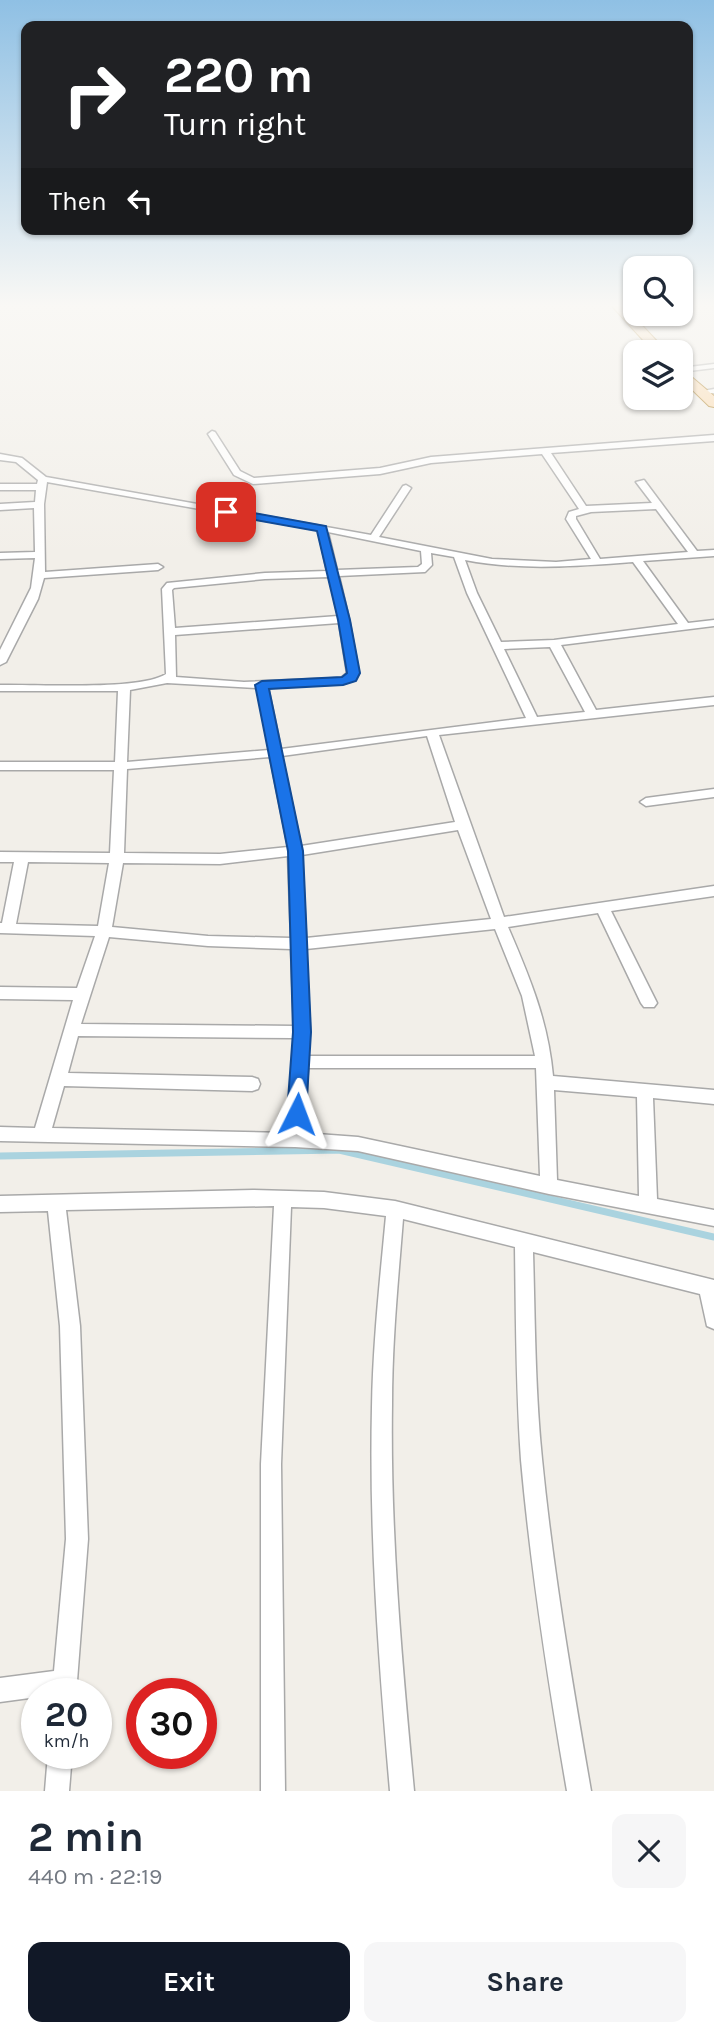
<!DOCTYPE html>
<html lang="en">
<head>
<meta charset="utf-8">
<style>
	:root { --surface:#fff; --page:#f6f6f7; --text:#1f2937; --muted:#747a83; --accent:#111827 }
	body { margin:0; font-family:Karla,sans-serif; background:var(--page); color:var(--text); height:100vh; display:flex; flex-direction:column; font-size:26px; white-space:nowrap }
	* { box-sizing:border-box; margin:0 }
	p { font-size:23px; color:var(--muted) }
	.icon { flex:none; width:38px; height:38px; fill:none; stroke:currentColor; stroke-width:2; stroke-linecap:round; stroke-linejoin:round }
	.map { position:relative; height:1791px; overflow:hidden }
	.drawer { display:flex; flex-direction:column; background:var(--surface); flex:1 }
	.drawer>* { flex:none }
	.top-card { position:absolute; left:21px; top:21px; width:672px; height:214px; border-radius:14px; box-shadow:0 2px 5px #0004; background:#202124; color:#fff; overflow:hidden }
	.buttons { position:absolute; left:623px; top:256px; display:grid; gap:14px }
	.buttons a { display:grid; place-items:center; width:70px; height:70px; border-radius:14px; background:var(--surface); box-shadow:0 2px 5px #0004; font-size:35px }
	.speed { position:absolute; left:21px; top:1678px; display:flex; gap:14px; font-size:35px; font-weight:700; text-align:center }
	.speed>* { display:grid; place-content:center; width:91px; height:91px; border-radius:50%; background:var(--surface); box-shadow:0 2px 5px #0004; line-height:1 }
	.speed small { font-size:18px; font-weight:400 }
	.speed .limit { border:10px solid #d22; background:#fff; color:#111 }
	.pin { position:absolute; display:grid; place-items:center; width:60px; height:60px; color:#fff; margin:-30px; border-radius:14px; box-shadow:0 4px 10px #0006 }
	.me { position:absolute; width:77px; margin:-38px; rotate:3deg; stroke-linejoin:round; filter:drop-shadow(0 0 5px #0008) }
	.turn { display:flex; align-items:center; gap:24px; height:147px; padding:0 28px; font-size:32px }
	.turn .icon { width:91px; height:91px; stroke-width:2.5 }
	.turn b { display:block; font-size:49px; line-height:60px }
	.then { display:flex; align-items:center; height:66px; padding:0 28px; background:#0003; gap:14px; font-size:26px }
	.round { display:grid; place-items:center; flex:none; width:74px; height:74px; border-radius:14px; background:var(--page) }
	.head { display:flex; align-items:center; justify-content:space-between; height:119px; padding:0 28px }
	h1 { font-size:42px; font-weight:700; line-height:52px }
	.button { display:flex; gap:14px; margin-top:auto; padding:14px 28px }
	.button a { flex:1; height:80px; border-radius:14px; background:var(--accent); color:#fff; font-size:28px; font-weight:700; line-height:80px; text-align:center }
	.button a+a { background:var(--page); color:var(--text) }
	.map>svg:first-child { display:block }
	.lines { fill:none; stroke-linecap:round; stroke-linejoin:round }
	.stream { stroke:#aad3df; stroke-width:7 }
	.street-casing { stroke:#a9a9a9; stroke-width:3 }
	.primary-casing { stroke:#a06b00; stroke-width:2 }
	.street { fill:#fff; fill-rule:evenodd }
	.primary { fill:#fcd6a4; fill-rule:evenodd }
	.route { fill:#1a73e8; stroke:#114b97; stroke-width:2 }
</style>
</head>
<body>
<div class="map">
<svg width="714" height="1791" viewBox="0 0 714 1791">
	<rect width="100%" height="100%" fill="#f2efe9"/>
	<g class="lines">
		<path class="stream" d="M0 1156 339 1150 714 1237"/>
		<g class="street-casing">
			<path id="street" d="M714 364V368L681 372V368Z
				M714 389V393L702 394 698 392Z
				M212 431 215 432 240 471 254 478 380 468 431 457 714 435V441L551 453 586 506 652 503 636 482 644 480 697 551 714 550V556L643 561 688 623 714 620V626L561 645 596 710 714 697V705L439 735 504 917 714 886V896L611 911 657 1003 654 1007H644L641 1003 598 913 508 927C530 978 548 1021 553 1076L714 1090V1104L653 1098 657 1199 714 1210V1226L549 1194 358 1151 295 1147 0 1141V1127L35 1128 73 1000 0 999V987L77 988 95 936 0 933V923H2L14 862H0V852L110 853 114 770H0V762H115L118 691H0V685C37 684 139 691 166 674L162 589 167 583 265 573 327 571 318 530 47 482 44 504 45 572 158 564 163 567 158 570 44 578 38 599 6 662 0 665V650L31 588 35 558 0 559V553L35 552 34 508 0 510V504L35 502 36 490H0V484H37L38 480 16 462 0 460V454L22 458 46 477 371 535 403 486 406 485 411 488 379 537 492 559 556 562 591 559 566 519 569 512 579 509 542 454 431 463 380 474 253 484 234 475 208 434ZM656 509 688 552 600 559 576 519V516L591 512ZM328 532 421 551 422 564 418 567 337 570ZM431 553 454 557 467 593 526 718 281 749 268 687 343 684 355 680 359 673 349 619 339 576 425 572 432 565ZM465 560C521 571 577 566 633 562L678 624 554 640 501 642 477 593ZM329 577 338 616 175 628 172 590 174 588 265 579ZM339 623 347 673 341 678 244 682 176 677 175 635ZM550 647 585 712 537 717 504 649ZM167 683 257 688 269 750 127 762 130 690ZM427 736 455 822 301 846 282 756ZM270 757 288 847 220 854 124 853 127 769ZM458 830 491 919 306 938 302 855ZM288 856 291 938 208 936 112 927 123 863 220 864ZM28 862 109 863 98 926 16 924ZM495 929 522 996 535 1056H308L310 1032 306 949ZM109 937 208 946 291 949 294 1026 81 1024ZM78 1036 294 1038 287 1133 52 1128 64 1086 252 1091 258 1089 260 1084 258 1079 252 1077 68 1073ZM308 1068H536L540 1176 358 1137 304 1133ZM554 1090 637 1097 639 1196 557 1180Z
				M714 789V797L646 806 640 802 646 798Z
				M253 1190 324 1192 395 1201 714 1280V1329L707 1326 700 1294 533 1252C535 1321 535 1390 542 1459 553 1571 572 1681 591 1791H567C548 1681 531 1571 521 1460 516 1389 516 1318 515 1247L403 1219C398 1281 392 1342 392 1404 390 1533 402 1663 414 1791H390C379 1663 369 1535 372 1407 373 1343 380 1280 386 1216L324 1208 291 1207 281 1464 285 1791H261V1464L274 1206 66 1210 80 1326 88 1539 76 1694H37V1697L0 1702V1678L54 1671 66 1539 60 1326 48 1211 0 1212V1196Z
				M48 1754H72L69 1791H45Z"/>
		</g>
		<g class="primary-casing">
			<path id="primary" d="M610 304H622L667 352H654Z
				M681 368 714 396V407L709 406 681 379Z"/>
		</g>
		<use href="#street" class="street"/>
		<use href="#primary" class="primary"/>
	</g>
	<linearGradient id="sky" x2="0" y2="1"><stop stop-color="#8fc0e4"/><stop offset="0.55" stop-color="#f9f8f5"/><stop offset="1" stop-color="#f9f8f5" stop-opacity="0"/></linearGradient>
	<rect width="714" height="555" fill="url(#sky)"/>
	<path class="route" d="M226 508 326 526 350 620 360 673 356 681 343 685 269 689 303 851 311 1032 306 1114 303 1120 297 1122 290 1120 287 1114 293 1032 288 851 255 685 262 681 342 677 347 673 338 620 317 531 222 514V509Z"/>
</svg>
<div class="buttons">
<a><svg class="icon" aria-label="search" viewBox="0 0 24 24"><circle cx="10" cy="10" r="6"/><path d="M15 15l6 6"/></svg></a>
<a><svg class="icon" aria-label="layers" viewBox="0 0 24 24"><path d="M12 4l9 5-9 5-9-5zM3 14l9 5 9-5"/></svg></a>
</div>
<div class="speed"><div>20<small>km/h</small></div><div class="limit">30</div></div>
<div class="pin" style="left:226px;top:512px;background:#d93025"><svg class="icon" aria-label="arrive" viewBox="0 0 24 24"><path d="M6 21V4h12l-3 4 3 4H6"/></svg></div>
<svg class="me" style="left:297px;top:1114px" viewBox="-20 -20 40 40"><path d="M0-17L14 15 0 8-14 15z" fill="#1a73e8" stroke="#fff" stroke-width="4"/></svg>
<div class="top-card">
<div class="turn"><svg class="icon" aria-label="right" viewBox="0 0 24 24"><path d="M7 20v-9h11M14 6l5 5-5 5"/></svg><div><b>220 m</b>Turn right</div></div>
<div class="then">Then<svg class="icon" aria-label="left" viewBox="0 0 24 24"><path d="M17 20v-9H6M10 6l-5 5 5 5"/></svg></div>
</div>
</div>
<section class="drawer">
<div class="head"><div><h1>2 min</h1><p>440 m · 22:19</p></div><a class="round"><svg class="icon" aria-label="close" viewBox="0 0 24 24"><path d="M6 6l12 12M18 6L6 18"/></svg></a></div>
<div class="button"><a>Exit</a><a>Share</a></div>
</section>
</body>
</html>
